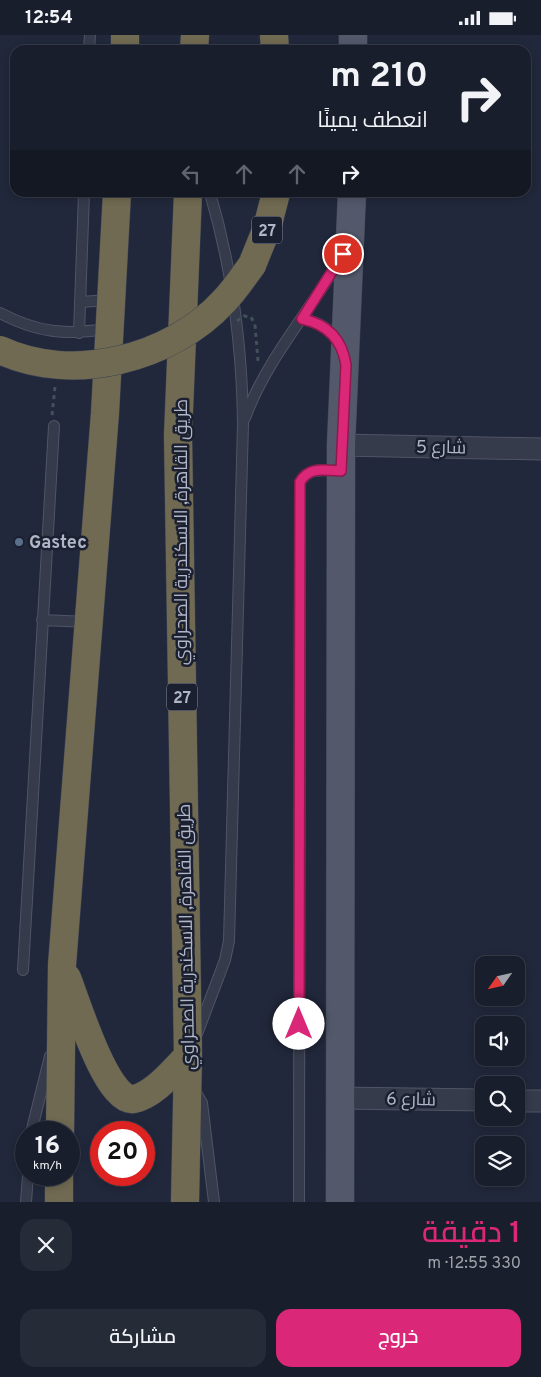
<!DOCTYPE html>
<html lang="ar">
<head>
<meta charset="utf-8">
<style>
	:root { --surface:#191e2c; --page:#262b38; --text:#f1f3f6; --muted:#9fa2a9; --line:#373c48; --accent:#db2777 }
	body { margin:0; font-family:Overpass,Cairo,sans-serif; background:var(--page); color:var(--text); direction:rtl; height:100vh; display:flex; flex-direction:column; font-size:19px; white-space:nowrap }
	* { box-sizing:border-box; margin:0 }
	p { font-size:16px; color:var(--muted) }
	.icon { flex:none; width:28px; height:28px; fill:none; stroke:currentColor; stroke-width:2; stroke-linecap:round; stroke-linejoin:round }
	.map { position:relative; height:1167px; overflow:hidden; direction:ltr }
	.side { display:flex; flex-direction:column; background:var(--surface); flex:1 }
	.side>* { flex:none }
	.guide { position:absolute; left:10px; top:10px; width:521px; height:152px; border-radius:15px; box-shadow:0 2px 8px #0003,0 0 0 1px var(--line); direction:rtl; background:#191e2c; color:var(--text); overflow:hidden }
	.needle { width:32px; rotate:236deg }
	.fabs { position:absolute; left:475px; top:921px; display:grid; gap:10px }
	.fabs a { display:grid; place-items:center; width:50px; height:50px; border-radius:10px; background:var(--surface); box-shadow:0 2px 8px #0003,0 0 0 1px var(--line); font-size:25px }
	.speed { position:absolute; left:15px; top:1086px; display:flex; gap:10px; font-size:25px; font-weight:700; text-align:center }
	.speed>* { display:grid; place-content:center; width:65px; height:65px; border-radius:50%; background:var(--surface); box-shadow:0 2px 8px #0003,0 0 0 1px var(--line); line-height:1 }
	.speed small { font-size:12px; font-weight:400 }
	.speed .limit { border:8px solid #d22; background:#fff; color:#111 }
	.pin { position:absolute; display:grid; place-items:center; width:42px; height:42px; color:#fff; margin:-21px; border:2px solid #fff; border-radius:50%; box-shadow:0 1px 5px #0007 }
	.me { position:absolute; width:55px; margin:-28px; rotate:0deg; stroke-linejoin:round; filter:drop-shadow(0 0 4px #0008) }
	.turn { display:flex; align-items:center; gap:18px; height:105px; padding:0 20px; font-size:22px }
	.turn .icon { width:65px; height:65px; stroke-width:2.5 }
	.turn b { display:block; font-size:35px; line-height:42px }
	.lanes { display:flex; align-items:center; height:48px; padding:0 20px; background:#0003; justify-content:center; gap:25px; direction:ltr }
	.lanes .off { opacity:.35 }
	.round { display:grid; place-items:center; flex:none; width:52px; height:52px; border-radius:15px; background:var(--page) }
	.overview { display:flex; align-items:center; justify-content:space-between; height:85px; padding:0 20px }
	h1 { font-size:30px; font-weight:600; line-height:38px; color:var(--accent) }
	.cta { display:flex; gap:10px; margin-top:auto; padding:10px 20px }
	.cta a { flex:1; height:58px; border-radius:15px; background:var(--accent); color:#fff; font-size:20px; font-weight:600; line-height:58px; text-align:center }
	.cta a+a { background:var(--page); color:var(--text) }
	.status { display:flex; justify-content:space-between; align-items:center; height:35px; padding:0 25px; background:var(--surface); direction:ltr }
	.status svg { height:14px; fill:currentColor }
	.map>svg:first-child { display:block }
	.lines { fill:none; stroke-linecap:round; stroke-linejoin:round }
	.lane-casing { stroke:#505566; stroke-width:12 }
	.street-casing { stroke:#505566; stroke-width:23 }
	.primary-casing { stroke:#3e4454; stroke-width:29 }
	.highway-casing { stroke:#3d4253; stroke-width:29 }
	.path { stroke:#415259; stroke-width:3; stroke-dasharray:4 4; stroke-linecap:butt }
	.lane { stroke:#353b4b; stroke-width:10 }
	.street { stroke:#353b4b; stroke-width:21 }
	.primary { stroke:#53596b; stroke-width:28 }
	.highway { stroke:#716a52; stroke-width:28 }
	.highway-bridge-casing { stroke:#3d4253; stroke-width:29; stroke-linecap:butt }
	.path-bridge { stroke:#415259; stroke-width:3; stroke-dasharray:4 4; stroke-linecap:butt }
	.highway-bridge { stroke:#716a52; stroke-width:28 }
	.route-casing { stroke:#8e194d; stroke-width:12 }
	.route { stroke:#db2777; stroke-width:9 }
	.service-dot { fill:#5c6f8a; stroke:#1b2030; stroke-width:2 }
	.labels { text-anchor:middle; stroke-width:5; stroke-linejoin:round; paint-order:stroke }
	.shield { fill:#1b2030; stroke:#83889a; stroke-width:1 }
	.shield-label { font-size:16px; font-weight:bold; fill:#b0b5c7 }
	.street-label { font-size:18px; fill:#b0b5c7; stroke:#1b2030 }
	.poi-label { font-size:18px; font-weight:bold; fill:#b0b5c7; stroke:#1b2030; text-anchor:start }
</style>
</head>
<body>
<div class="status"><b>12:54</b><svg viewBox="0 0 49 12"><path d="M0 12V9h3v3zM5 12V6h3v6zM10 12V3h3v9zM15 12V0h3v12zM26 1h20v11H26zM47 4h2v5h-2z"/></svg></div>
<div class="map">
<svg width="541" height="1167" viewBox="0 0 541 1167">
	<rect width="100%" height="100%" fill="#21283b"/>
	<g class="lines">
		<g class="lane-casing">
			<path id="lane" d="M89 15 90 0
				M80 267 109 265
				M0 278C38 298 65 300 107 294
				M302 284C319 287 331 294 340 309
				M79 298 84 158
				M245 383C267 323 310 277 341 222
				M42 585 88 587
				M23 935 54 391
				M197 999 225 925 229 906 243 389C242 311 232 233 210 158
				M195 1056 202 1068 214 1167
				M31 1098 50 1021
				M26 1167 28 1140
				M299 1167 300 447C309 432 323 435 339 436"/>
		</g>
		<g class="street-casing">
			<path id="street" d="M341 410 541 414
				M339 1063 484 1065
				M516 1066H541"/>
		</g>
		<g class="primary-casing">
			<path id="primary" d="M353 15V0
				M340 1167 341 410 352 158"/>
		</g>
		<g class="highway-casing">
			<path id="highway" d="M274 0 275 15
				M125 15V0
				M194 15 195 0
				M252 230 267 193 276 158
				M67 943C76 965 107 1069 134 1064 154 1060 174 1035 188 1021
				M60 1098 62 930 105 378 117 158
				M59 1167V1140
				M185 1167 188 1021 178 400 188 158"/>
		</g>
		<path class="path" d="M255 290 258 326
			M52 380 55 352"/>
		<use href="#lane" class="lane"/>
		<use href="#street" class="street"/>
		<use href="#primary" class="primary"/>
		<use href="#highway" class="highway"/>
		<g class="highway-bridge-casing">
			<path id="highway-bridge" d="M0 315C72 349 171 324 224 266 235 255 243 242 252 230"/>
		</g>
		<path class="path-bridge" d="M237 286 244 281 251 282 255 290"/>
		<use href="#highway-bridge" class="highway-bridge"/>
	</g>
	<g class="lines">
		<g class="route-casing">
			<path id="route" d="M299 989 300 447C309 431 325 435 341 436L346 330C342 304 327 289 302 284L343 219"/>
		</g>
		<use href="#route" class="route"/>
	</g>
	<circle class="service-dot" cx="19" cy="507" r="5"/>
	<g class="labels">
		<g class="shield">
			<rect x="252" y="181.5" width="30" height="27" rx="4"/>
			<rect x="167" y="648.5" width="30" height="27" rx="4"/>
		</g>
		<g class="shield-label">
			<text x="267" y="201">27</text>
			<text x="182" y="668">27</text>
		</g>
		<g class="street-label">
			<text transform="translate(441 412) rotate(1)" y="6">شارع 5</text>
			<text transform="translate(181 497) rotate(-90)" y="6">طريق القاهرة, الاسكندرية الصحراوي</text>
			<text transform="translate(186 902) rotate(-91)" y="6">طريق القاهرة, الاسكندرية الصحراوي</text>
			<text transform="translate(411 1064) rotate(1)" y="6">شارع 6</text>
		</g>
		<g class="poi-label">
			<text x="29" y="513">Gastec</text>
		</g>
	</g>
</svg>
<div class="fabs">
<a><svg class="needle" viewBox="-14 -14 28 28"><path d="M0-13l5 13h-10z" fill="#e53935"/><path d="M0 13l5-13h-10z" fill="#9fa2a9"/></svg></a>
<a><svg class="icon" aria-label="sound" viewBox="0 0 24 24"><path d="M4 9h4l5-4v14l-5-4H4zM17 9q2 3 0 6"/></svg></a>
<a><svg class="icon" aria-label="search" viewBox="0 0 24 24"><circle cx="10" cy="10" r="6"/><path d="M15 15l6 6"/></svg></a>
<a><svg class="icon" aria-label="layers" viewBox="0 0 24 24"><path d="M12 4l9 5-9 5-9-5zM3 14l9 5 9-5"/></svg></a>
</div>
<div class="speed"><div>16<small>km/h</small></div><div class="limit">20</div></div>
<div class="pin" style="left:343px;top:219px;background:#d93025"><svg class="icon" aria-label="arrive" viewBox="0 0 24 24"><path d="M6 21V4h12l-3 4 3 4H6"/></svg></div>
<svg class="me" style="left:299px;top:989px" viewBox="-20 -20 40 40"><circle r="19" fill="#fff"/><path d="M0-13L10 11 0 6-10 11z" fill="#db2777"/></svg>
<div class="guide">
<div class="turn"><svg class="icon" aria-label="right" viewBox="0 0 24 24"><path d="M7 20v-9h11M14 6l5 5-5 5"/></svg><div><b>210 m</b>انعطف يمينًا</div></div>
<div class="lanes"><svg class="icon off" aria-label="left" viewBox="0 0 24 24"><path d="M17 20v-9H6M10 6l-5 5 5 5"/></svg><svg class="icon off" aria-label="ahead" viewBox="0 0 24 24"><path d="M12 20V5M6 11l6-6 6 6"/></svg><svg class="icon off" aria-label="ahead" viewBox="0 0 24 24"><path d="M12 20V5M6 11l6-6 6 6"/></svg><svg class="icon" aria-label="right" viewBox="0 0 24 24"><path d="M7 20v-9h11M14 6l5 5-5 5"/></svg></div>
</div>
</div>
<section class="side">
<div class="overview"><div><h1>1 دقيقة</h1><p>330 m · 12:55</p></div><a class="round"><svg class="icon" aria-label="close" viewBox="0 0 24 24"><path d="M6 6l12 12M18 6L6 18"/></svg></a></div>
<div class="cta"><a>خروج</a><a>مشاركة</a></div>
</section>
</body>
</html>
